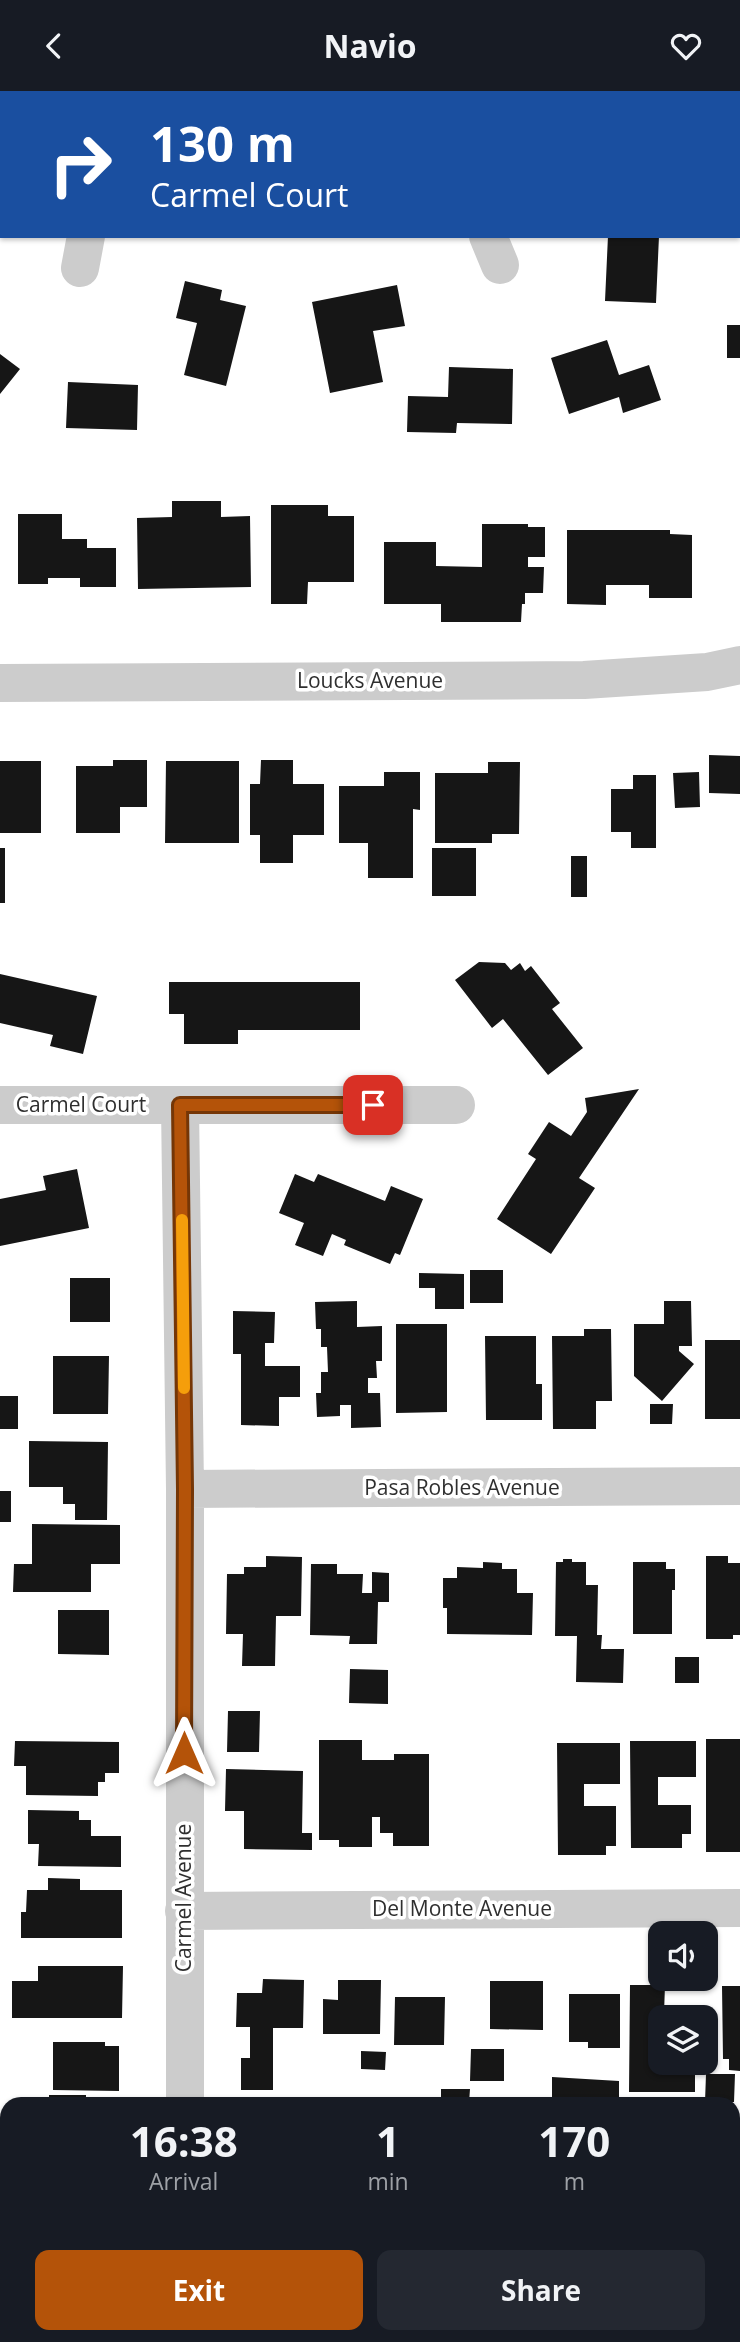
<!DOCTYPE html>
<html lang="en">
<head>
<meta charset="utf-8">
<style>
	:root { --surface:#171b24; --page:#242831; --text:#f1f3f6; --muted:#9ea1a6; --accent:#b45309 }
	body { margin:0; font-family:"Open Sans",sans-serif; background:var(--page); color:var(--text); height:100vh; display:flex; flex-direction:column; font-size:26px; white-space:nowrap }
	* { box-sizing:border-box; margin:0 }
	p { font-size:23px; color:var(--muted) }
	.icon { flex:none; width:38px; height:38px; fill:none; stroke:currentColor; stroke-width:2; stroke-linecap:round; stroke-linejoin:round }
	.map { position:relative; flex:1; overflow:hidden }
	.details { position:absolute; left:0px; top:2006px; width:740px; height:247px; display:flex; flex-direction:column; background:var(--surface); border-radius:21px 21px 0 0; box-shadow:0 2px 5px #0004 }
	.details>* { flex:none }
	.banner { position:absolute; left:0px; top:0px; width:740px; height:147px; box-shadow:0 2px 5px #0004; background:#1a4fa0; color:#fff; overflow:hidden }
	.controls { position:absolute; left:648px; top:1830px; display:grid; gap:14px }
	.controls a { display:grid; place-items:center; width:70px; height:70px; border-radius:14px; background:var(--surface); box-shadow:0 2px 5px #0004; font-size:35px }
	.pin { position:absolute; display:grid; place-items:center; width:60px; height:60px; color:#fff; margin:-30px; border-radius:14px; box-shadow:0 4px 10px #0006 }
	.me { position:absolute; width:77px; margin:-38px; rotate:0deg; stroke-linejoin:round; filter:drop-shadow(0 0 5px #0008) }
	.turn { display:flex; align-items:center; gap:24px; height:147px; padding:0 35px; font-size:32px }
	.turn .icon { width:91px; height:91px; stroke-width:2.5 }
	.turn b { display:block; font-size:49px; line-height:60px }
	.eta { display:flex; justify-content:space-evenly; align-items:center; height:119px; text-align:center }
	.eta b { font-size:42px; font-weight:700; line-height:49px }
	.action { display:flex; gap:14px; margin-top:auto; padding:14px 35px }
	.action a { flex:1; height:80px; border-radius:14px; background:var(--accent); color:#fff; font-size:28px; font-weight:700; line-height:80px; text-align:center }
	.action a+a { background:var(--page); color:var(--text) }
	header { display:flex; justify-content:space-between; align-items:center; height:91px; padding:0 35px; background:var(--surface); font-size:32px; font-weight:700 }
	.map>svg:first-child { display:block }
	.building { fill:#161616 }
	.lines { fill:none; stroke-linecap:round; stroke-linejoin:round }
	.minor { stroke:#ccc; stroke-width:38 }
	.route-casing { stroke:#753606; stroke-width:18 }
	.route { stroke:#b45309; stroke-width:12 }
	.slow { stroke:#f59e0b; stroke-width:12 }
	.labels { text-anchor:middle; stroke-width:7; stroke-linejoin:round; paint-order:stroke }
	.street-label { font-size:21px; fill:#2f2f2f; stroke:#fff }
</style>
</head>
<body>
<header><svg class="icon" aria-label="back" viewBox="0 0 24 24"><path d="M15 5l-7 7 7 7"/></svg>Navio<svg class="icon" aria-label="heart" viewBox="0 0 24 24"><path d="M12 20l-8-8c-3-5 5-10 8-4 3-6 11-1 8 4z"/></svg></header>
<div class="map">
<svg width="740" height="2251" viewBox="0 0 740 2251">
	<rect width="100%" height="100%" fill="#fff"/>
	<path class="building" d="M608 145H659L656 212 605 210Z
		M185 190 222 199 220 209 246 215 226 295 184 284 197 232 176 227Z
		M397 194 405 235 373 240 383 291 330 302 312 211Z
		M727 234H740V267H727Z
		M607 249 619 284 649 274 661 309 623 322 619 306 569 323 551 267Z
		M0 263 20 278 0 303Z
		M449 276 513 278 512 333 457 332 456 342 407 341 408 305 448 306Z
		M68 291 138 294 137 339 66 337Z
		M172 410H221V426L250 425 251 496 138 498 137 427 172 426Z
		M271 414H328V425H354V491H308L307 513H271Z
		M18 423H62V448H87V457H116V496H80V487H48V493H18Z
		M482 433H528V436H545V466H528V476H544L543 502H525V513H522L521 531H441V513H384V451H436V475L482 476Z
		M567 439H670V443L692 444V507H649V494H606V514L567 513Z
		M709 664 740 665V703L709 702Z
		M113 669H147V716H120V742H76V675H113Z
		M261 669H293V693H324V744H293V772H260V744H250V693H260Z
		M0 670H41V742H0Z
		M166 670H239V752H165Z
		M488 671H520L519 743H492V752H435V682H488Z
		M384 681H420V719L413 718V787H368V752H339V695H384Z
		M699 681 700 716 675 717 673 682Z
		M633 684H656V757H631V741H611V698H633Z
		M0 757H5V812H0Z
		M432 757H476V805H432Z
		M571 765H587V806H571Z
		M479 871 505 872 511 879 520 872 525 880 531 875 560 912 552 918 583 957 548 984 503 928 492 937 455 889Z
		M0 883 97 905 83 963 50 955 53 944 0 932Z
		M169 891H360V939H238V953H184V923H169Z
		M639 998 579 1087 595 1097 551 1163 497 1128 536 1068 528 1063 549 1031 571 1045 587 1021 585 1007Z
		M77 1078 89 1137 0 1155V1108L46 1099 43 1085Z
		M295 1083 314 1091 318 1083 385 1110 391 1095 423 1108 400 1164 395 1162 390 1173 344 1154 346 1149 332 1143 323 1165 295 1154 304 1132 279 1122Z
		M470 1179H503V1212H470Z
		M419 1182 464 1183V1218H435V1197H419Z
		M70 1187H110V1231H70Z
		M357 1210V1236L382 1235V1270H376L377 1287H368V1302H380L381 1336 351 1337V1314H340V1325L317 1326 316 1302H321V1281H328L327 1256H321V1238H316L315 1211Z
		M664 1210H691L692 1255H679V1260L694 1273 662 1310 634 1285V1233H664Z
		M233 1220 275 1221 274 1252H265V1275H300V1306H279V1335L241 1334V1263H233Z
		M396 1233H447V1321L396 1322Z
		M584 1238H611L612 1310H596V1338H553L552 1245H584Z
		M485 1245H536V1293H542V1329H486Z
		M705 1249H740V1328H705Z
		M53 1265H109L108 1323H53Z
		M0 1305H18V1338H0Z
		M650 1313H673L672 1333H650Z
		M29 1350 108 1351 107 1429H75V1413H63V1396H29Z
		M0 1400H11V1431H0Z
		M32 1433 120 1434V1473H91V1501H13L14 1473H32Z
		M266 1465 302 1466 301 1525H276L275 1575H242L243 1543H226L227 1483H244V1476H266Z
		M706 1465H728V1472H740V1544H733V1548H706Z
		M563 1468H572V1471H586V1494H598L597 1544H602L601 1558H624L623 1592 576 1591 577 1545H555L556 1471H563Z
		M483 1471 502 1472V1478H517V1502H533L532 1544 447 1543V1517H443V1487H457V1476L483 1477Z
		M633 1471H666V1478H675V1499H672V1543H633Z
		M311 1473H337V1483H363L362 1502H372V1481L389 1482V1511H378L377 1553H349L350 1545 310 1544Z
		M58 1519H109V1564L58 1563Z
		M675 1566H699V1592H675Z
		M350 1578 388 1579V1613L349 1612Z
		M228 1620H260L259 1661H227Z
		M706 1648H740V1761H706Z
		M319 1649H362V1669H394V1663H429V1755H393V1742H380V1726H372V1756H339V1749H319Z
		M15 1650 119 1651V1682H105V1691H98V1705L26 1704V1675H14Z
		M630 1650H696V1686H658V1714H691V1743H682V1757H631Z
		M557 1652H620V1693H584V1715H616V1755H606V1764H558Z
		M226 1678 303 1680 302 1742H312V1759L244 1758V1720H225Z
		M28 1719 79 1720V1729H91V1745H121V1776L38 1775 39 1753H28Z
		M48 1787 80 1788V1799H122V1847H21V1821H26L27 1799H48Z
		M38 1875H123L122 1927H12V1890H38Z
		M263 1888 304 1889 303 1937H273V1999H241V1967H250V1936H236L237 1902H262Z
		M338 1889H381L380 1943H323V1908L338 1909Z
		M490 1890H543V1939L490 1938Z
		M630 1894H665L664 1923H696V1927H660V1972H695V2001H629Z
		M722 1895H740V1980L729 1979V1968H723Z
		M569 1903H620V1957H588V1951H569Z
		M395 1906H445L444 1954H394Z
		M53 1951H105V1955H119V2000L53 1999Z
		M471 1958H504V1990H470Z
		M361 1960 386 1961 385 1979 361 1978Z
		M706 1983H735L734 2011H705Z
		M552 1986 619 1990V2012H552Z
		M441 1998H470L469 2012H441Z
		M49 2004H86V2012H49Z
		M733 2109H740L737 2187H733Z"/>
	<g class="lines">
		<path class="minor" d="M470 0V2
			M98 2V0
			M488 145 500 174
			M80 177 86 145
			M0 592 584 589 707 581 740 574
			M0 1014H456
			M180 1014 185 1398V2012
			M185 1398 740 1395
			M184 1820 740 1817
			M0 2251 160 2249 258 2251"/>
	</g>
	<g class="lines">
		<g class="route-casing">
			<path id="route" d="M184 1662 185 1398 180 1014H373"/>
		</g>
		<use href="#route" class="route"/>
		<path class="slow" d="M182 1129 184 1297"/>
	</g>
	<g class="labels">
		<g class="street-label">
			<text x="370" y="597">Loucks Avenue</text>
			<text x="81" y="1021">Carmel Court</text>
			<text x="462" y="1404">Pasa Robles Avenue</text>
			<text transform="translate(184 1807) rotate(-90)" y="7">Carmel Avenue</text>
			<text x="462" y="1825">Del Monte Avenue</text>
		</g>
	</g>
</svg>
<div class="controls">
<a><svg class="icon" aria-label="sound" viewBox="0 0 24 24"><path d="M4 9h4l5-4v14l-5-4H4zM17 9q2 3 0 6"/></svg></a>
<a><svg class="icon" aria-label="layers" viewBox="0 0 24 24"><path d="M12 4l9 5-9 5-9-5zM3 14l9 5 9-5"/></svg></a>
</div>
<div class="pin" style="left:373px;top:1014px;background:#d93025"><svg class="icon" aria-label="arrive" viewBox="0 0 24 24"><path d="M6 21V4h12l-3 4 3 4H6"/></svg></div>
<svg class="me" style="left:184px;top:1662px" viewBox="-20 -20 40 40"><path d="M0-17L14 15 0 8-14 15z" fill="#b45309" stroke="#fff" stroke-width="4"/></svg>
<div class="banner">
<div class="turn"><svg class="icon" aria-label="right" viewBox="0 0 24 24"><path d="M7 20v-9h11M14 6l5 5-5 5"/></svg><div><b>130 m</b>Carmel Court</div></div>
</div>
<section class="details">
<div class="eta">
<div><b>16:38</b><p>Arrival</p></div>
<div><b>1</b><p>min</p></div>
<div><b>170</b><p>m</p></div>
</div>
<div class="action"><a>Exit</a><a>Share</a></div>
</section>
</div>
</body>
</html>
